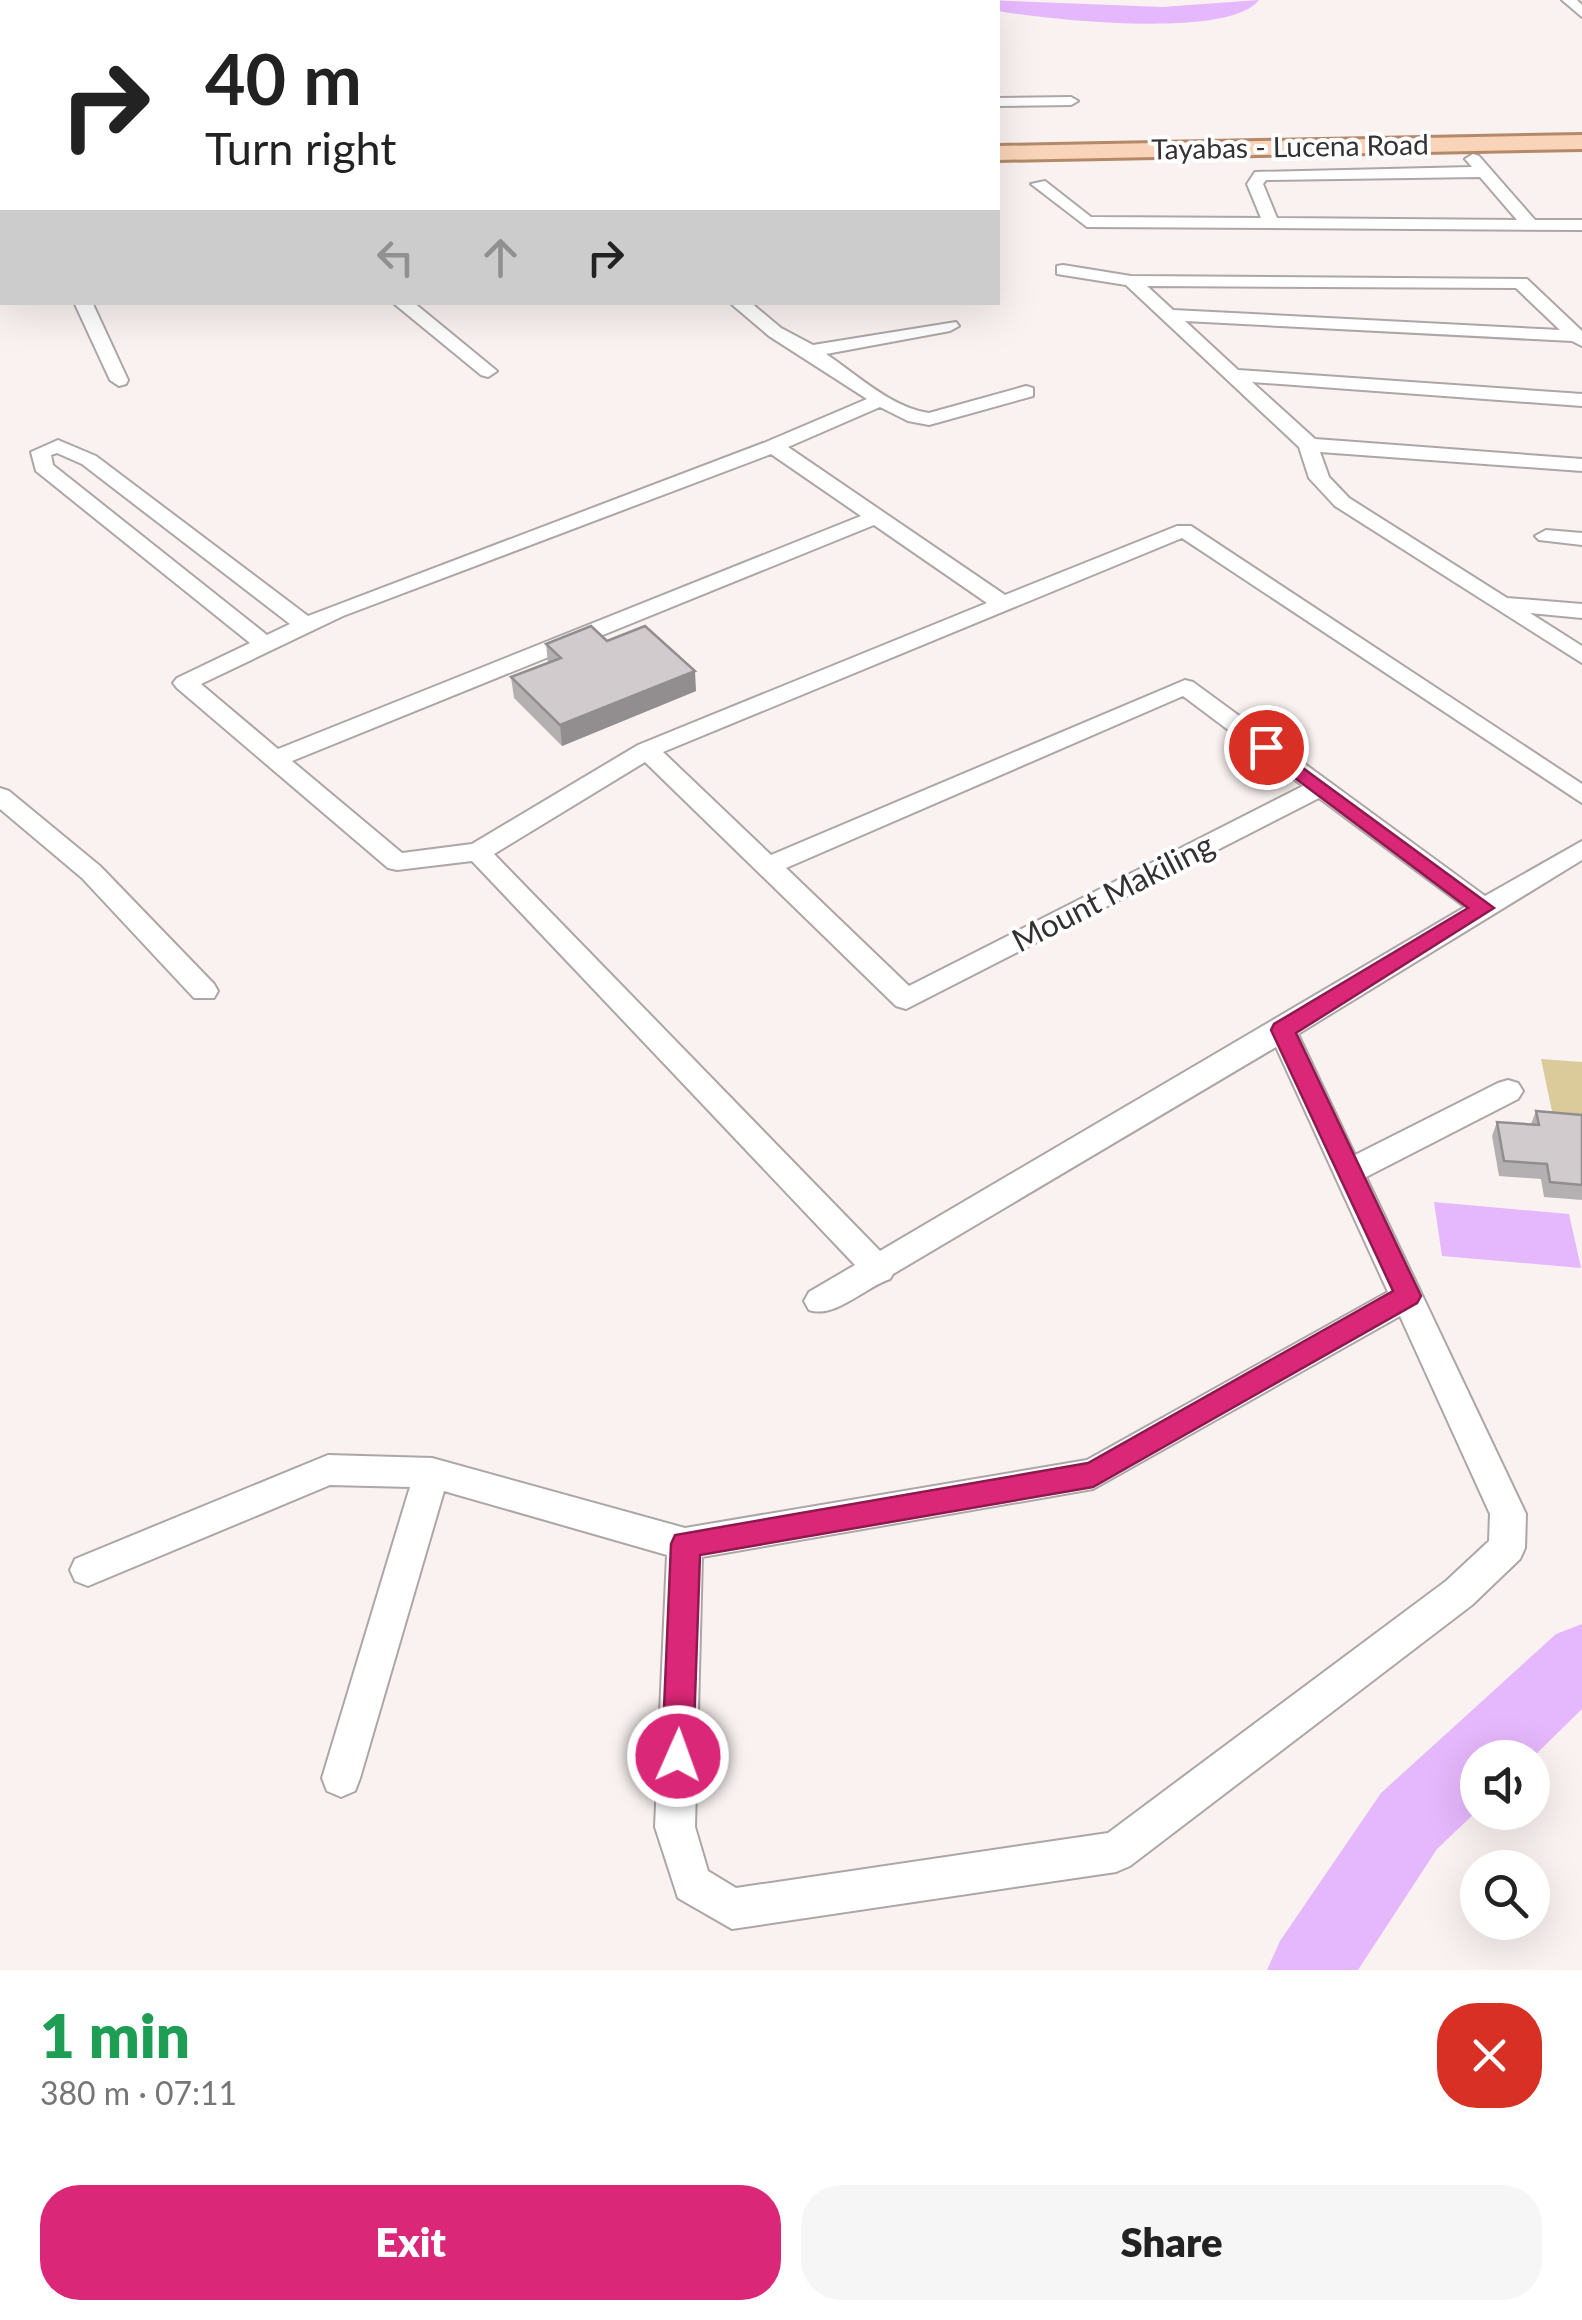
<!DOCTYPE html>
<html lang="en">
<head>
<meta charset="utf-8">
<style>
	:root { --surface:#fff; --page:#f6f6f6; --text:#222; --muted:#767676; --accent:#db2777 }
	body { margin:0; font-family:Lato,sans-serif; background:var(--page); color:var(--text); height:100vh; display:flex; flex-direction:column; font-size:38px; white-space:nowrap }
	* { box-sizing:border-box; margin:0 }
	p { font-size:32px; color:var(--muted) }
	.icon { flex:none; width:55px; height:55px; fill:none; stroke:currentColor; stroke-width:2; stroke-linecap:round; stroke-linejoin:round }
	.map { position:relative; height:1970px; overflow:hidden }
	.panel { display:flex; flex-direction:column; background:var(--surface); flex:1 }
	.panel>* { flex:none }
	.top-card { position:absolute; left:0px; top:0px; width:1000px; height:305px; box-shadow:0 10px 40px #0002; background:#fff; color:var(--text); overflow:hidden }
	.buttons { position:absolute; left:1460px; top:1740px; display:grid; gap:20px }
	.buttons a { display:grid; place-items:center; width:90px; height:90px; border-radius:50%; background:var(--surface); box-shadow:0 10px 40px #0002; font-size:50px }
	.pin { position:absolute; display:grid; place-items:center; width:85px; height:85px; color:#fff; margin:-42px; border:5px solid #fff; border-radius:50%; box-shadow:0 2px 10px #0007 }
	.me { position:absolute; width:110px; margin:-55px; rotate:2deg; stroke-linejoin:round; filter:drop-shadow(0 0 8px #0008) }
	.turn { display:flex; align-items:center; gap:35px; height:210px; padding:0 40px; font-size:45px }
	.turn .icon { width:130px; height:130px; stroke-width:2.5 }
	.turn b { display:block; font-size:70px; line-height:85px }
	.lanes { display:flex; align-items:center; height:95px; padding:0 40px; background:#0003; justify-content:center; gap:50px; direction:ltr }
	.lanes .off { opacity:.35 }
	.round { display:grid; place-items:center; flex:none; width:105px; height:105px; border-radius:40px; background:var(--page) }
	.head { display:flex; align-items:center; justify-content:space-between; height:170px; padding:0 40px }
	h1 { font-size:60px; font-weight:800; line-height:75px; color:#1e9e55 }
	.cta { display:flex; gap:20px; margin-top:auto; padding:20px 40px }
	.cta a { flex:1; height:115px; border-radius:40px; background:var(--accent); color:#fff; font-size:40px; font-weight:800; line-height:115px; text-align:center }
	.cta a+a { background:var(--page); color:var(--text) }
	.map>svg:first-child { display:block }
	.green { fill:#dbcb9b }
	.water { fill:#e5b7fc }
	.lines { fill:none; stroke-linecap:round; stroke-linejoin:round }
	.river { fill:#e5b7fc; fill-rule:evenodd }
	.minor-casing { stroke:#ada6a6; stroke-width:4 }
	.primary-casing { stroke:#b3896a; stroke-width:6 }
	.minor { fill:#fff; fill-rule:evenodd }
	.primary { fill:#fad4b8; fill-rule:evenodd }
	.wall { fill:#b4afb1 }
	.shaded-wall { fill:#928e90 }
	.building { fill:#d1cbce; stroke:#928e90; stroke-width:2.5 }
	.route { fill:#db2777; stroke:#8e194d; stroke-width:2.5 }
	.labels { text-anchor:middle; stroke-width:8; stroke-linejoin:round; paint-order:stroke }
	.far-street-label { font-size:28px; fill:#343131; stroke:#fff }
	.street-label { font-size:32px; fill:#343131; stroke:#fff }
</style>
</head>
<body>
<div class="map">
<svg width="1582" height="1970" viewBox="0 0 1582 1970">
	<rect width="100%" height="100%" fill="#f9f2f1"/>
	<path class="green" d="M1541 1059 1582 1062V1118L1553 1116Z"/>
	<path class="water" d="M1434 1202 1569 1214 1581 1268 1442 1256Z"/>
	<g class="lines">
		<path class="river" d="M55 0H91L92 2H56Z
			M987 0 1162 7 1259 0C1228 40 1046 19 998 11V2H985Z
			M1582 1624V1709L1532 1758H1478V1810L1437 1849 1358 1970H1267L1280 1941 1381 1793 1556 1634Z"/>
		<g class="minor-casing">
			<path id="minor" d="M1562 0H1577L1582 5V17Z
				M998 98 1071 97 1078 101 1071 105 998 106Z
				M1473 154 1479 156 1535 220H1582V230L1087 227 1031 184 1045 181 1091 217 1261 218 1247 184 1255 172 1472 167 1465 159ZM1480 177 1517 220 1277 218 1263 184 1266 180Z
				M1063 265 1131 276 1527 279 1582 331V346L1572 341 1185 321 1238 370 1582 394V406L1252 382 1315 439 1582 459V471L1320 452 1329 477 1349 498 1507 598 1582 604V618L1530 613 1582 646V663L1335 506 1309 478 1299 447 1126 285 1057 274V266ZM1147 286 1516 288 1560 330 1173 310Z
				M74 302H92L128 380 126 384 119 386 110 380Z
				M392 302H413L497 371 488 377 481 375Z
				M729 302H750L781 328 813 345 956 322 959 326 950 331 826 354C856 374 892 408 929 413L1026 386 1033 388V396L929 425 908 421 880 407 788 447 1005 595 1177 526H1191L1582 784V803L1182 538 663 752 771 855 1185 680 1193 682 1485 896 1582 841V860L1298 1034 1355 1155 1498 1083 1508 1080 1518 1083 1523 1091 1518 1099 1366 1177 1526 1514 1525 1548 1520 1559 1472 1605 1130 1866 1116 1872 732 1929 678 1898 655 1827 667 1555 444 1491 360 1778 355 1791 341 1797 327 1791 322 1778 410 1487 330 1485 88 1586 75 1581 70 1570 75 1559 328 1455 432 1458 685 1528 1087 1460 1388 1292 1276 1047 893 1274 890 1279C865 1287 835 1319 809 1310L804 1301 809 1292 855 1265 472 861 397 870 388 868 177 688 173 683 177 678 250 643 36 471 31 452 58 440 96 456 308 616 766 442 867 399 769 336ZM57 453 82 464 290 624 267 635 53 465 51 455ZM771 454 861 516 278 749 201 684 343 616ZM874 525 987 603 638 745 472 844 402 853 292 761ZM1183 696 1303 786 909 986 786 868ZM645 762 896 1006 906 1009 1319 798 1465 907 880 1251 494 854ZM1400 1316 1490 1514 1489 1541 1446 1581 1108 1833 736 1888 708 1871 695 1827 702 1557 1093 1489Z
				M1546 530 1582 533V545L1539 540 1535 536Z
				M0 788 9 791 100 866 214 984 218 991 214 998H194L82 878 0 809Z"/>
		</g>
		<g class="primary-casing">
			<path id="primary" d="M1582 135V149L998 160V146Z
				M0 167H2V181H0Z"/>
		</g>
		<use href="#minor" class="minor"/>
		<use href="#primary" class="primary"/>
	</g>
	<path class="wall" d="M607 641 696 691 562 746 514 698 511 677 548 664 546 644Z
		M1536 1111 1582 1115V1200L1544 1197 1541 1179 1499 1176 1492 1136 1497 1122 1531 1124Z"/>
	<path class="shaded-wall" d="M695 671 696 691 562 746 560 725Z"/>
	<path class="building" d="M591 626 607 641 645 626 695 671 560 725 511 677 561 658 546 644Z
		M1536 1111 1582 1115V1185L1550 1182 1547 1164 1504 1161 1497 1122 1539 1125Z"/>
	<path class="route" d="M1266 741 1494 908 1296 1033 1421 1296 1417 1303 1093 1487 700 1555 693 1756 689 1767 678 1772 666 1767 662 1756 671 1544 675 1535 1088 1463 1393 1291 1271 1030 1274 1024 1468 908 1259 751 1256 747Z"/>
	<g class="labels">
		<g class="far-street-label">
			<text transform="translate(1290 147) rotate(-1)" y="10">Tayabas - Lucena Road</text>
		</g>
		<g class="street-label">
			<text transform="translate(1113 893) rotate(-27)" y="11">Mount Makiling</text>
		</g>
	</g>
</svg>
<div class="buttons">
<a><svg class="icon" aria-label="sound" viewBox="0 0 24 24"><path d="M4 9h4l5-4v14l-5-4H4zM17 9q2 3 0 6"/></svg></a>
<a><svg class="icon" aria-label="search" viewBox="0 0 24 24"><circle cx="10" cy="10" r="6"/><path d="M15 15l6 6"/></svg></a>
</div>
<div class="pin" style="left:1266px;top:747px;background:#d93025"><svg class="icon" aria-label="arrive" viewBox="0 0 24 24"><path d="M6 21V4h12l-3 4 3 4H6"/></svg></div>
<svg class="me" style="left:678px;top:1756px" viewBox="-20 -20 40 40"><circle r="17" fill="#db2777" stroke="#fff" stroke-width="3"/><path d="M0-11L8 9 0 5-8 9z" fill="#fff"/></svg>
<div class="top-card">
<div class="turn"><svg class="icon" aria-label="right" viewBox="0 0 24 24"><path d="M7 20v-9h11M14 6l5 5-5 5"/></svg><div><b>40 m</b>Turn right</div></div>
<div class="lanes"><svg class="icon off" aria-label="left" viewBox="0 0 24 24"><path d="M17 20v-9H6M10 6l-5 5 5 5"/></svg><svg class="icon off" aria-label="ahead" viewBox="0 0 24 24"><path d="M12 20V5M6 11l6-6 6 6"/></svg><svg class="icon" aria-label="right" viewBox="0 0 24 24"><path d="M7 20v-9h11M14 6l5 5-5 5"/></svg></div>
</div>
</div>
<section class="panel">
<div class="head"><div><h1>1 min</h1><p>380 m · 07:11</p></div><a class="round" style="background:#d93025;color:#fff"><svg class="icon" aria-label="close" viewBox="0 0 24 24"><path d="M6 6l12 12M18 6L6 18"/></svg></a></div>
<div class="cta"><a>Exit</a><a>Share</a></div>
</section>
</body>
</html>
